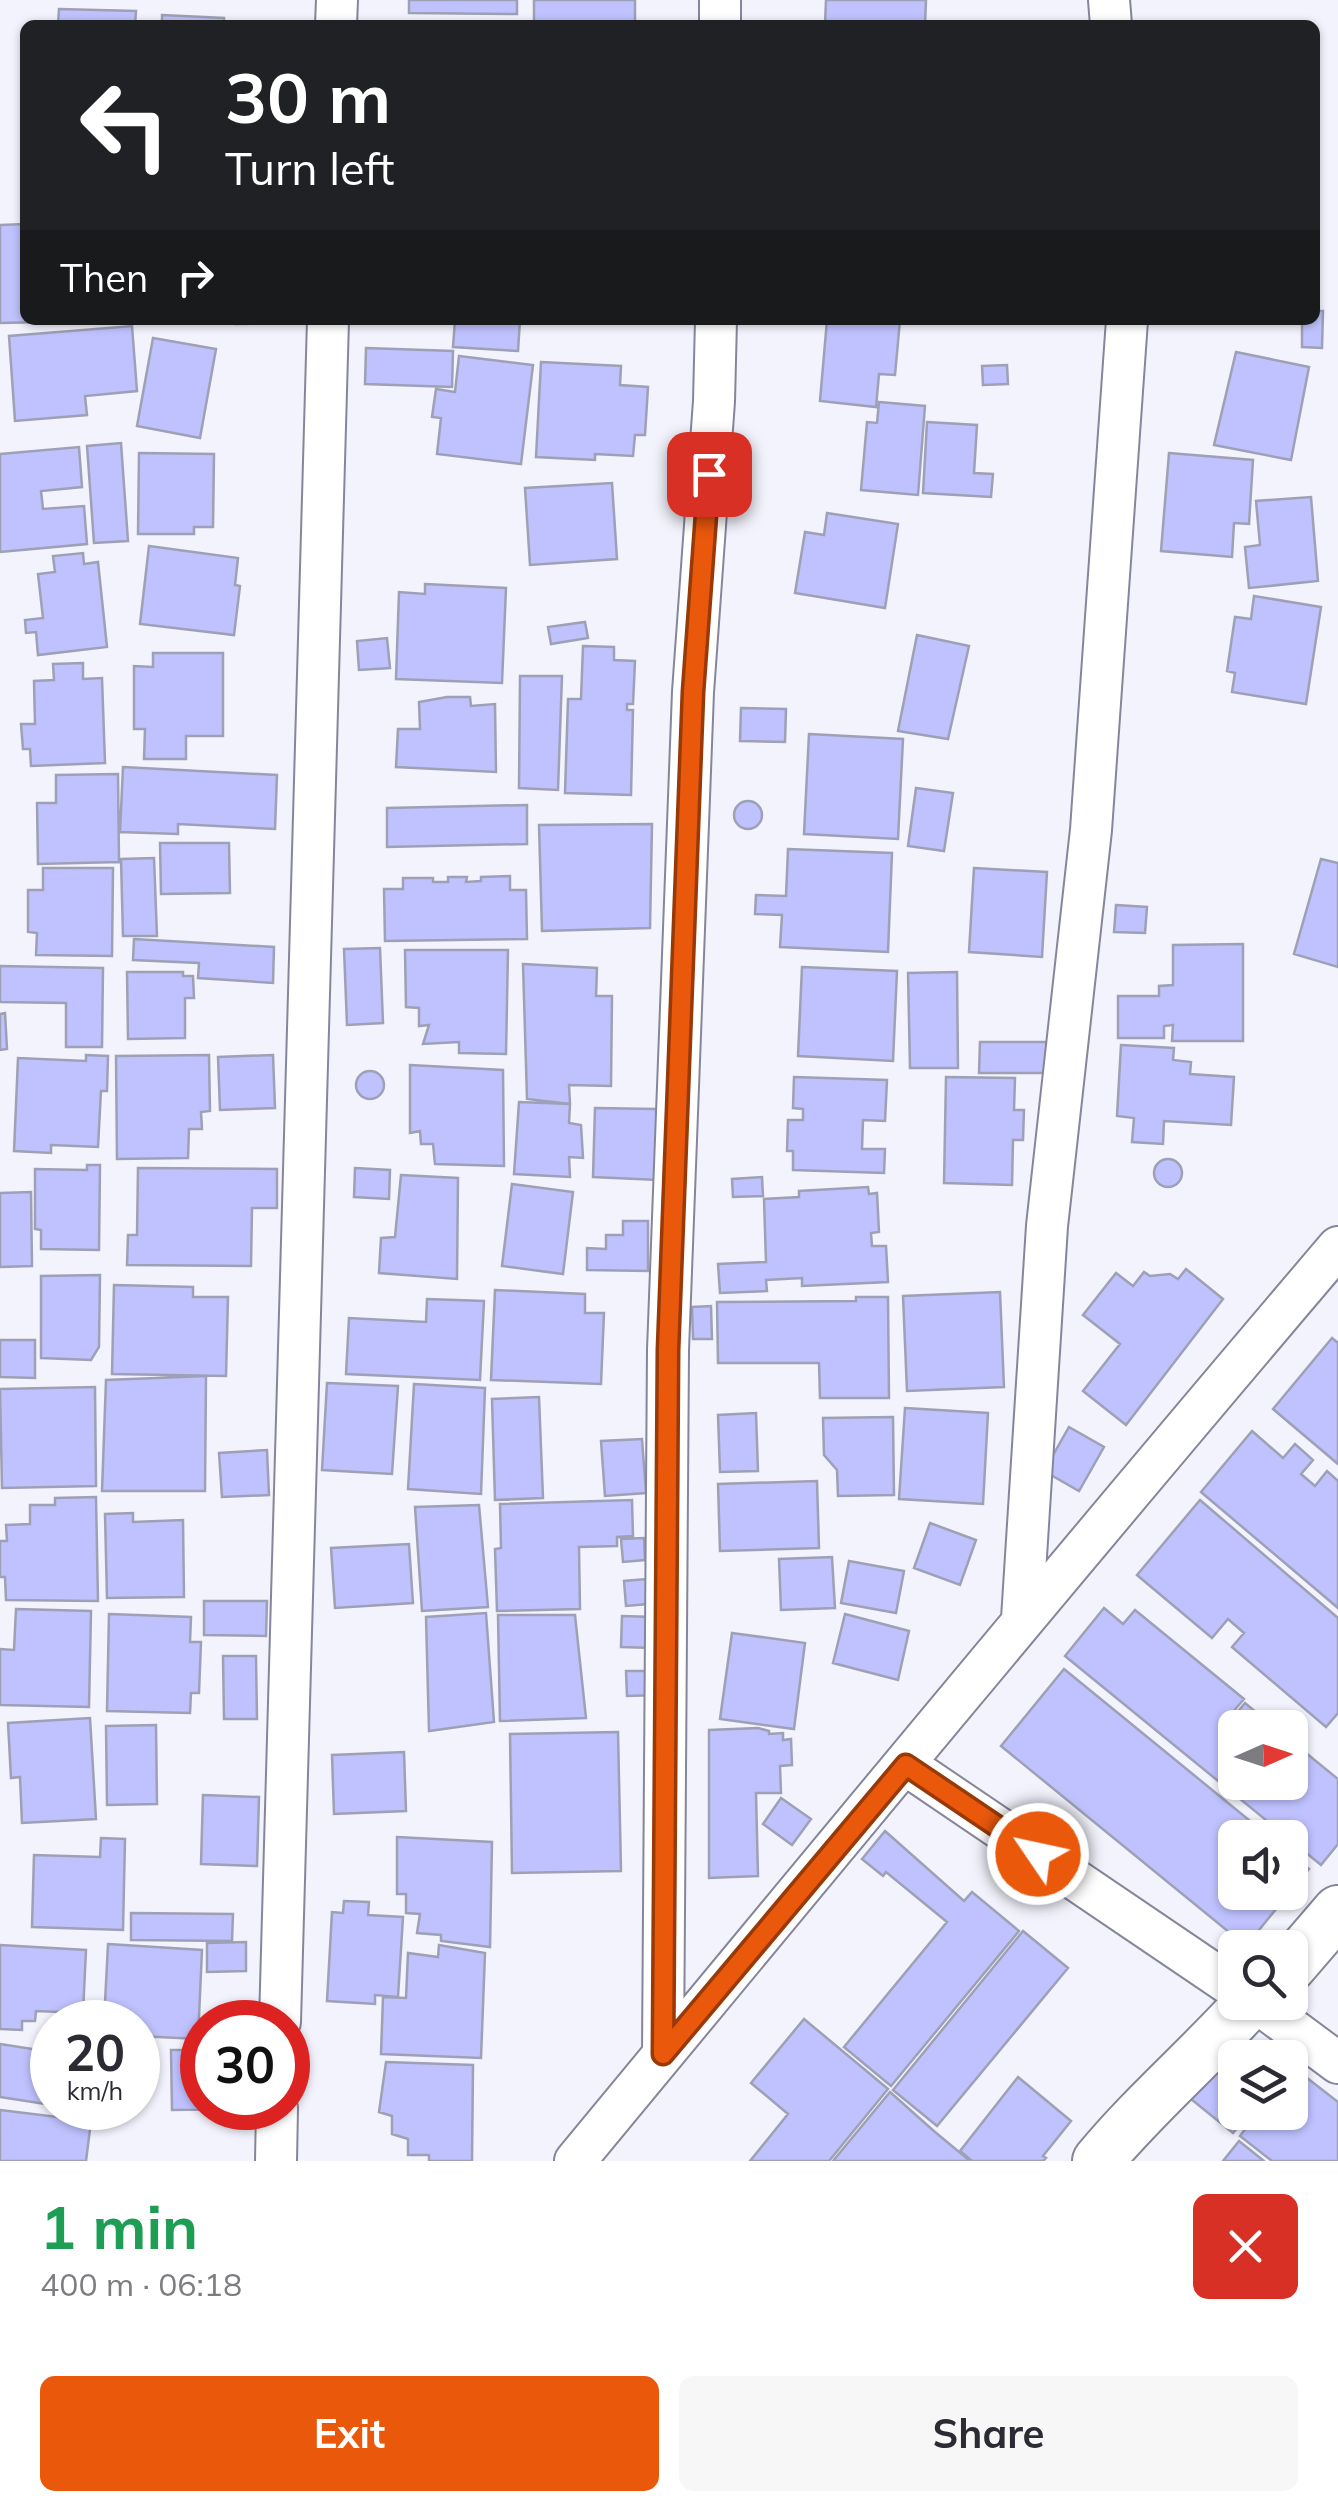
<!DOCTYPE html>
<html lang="en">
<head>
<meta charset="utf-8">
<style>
	:root { --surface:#fff; --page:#f7f7f7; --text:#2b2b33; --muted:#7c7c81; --accent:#ea580c }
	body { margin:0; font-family:Mulish,sans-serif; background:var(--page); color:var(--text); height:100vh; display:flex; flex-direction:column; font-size:38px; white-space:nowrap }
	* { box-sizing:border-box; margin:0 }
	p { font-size:32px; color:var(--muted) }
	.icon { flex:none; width:55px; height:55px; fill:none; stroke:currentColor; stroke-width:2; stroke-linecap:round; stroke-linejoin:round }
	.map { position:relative; height:2161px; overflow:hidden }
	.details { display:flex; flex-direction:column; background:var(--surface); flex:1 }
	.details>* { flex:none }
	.top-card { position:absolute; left:20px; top:20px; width:1300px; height:305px; border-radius:15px; box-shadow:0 2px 8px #0004; background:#202124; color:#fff; overflow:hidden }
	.needle { width:65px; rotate:87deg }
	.controls { position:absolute; left:1218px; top:1710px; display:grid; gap:20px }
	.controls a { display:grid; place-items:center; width:90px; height:90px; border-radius:15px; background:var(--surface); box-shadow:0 2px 8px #0004; font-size:50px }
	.speed { position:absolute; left:30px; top:2000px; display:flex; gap:20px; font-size:50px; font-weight:700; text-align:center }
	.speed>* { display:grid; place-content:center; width:130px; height:130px; border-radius:50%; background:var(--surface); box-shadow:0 2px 8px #0004; line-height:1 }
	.speed small { font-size:25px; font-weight:400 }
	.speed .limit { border:15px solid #d22; background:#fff; color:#111 }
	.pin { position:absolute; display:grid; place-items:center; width:85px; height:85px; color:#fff; margin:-42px; border-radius:20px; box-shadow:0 5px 15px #0006 }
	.me { position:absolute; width:110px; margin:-55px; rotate:304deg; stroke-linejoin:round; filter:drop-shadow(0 0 8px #0008) }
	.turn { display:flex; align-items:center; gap:35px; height:210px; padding:0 40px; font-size:45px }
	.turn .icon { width:130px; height:130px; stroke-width:2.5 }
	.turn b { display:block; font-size:70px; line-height:85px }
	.then { display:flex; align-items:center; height:95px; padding:0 40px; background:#0003; gap:20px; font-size:38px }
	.round { display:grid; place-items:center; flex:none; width:105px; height:105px; border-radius:15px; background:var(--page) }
	.head { display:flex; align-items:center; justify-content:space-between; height:170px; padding:0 40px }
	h1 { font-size:60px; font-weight:700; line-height:75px; color:#1e9e55 }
	.action { display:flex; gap:20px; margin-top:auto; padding:20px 40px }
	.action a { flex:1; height:115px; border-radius:15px; background:var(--accent); color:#fff; font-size:40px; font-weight:700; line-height:115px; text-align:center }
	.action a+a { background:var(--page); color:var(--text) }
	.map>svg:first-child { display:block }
	.building { fill:#bfc2fe; stroke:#9ea0b5; stroke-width:2.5 }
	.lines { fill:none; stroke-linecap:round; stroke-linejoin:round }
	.minor-casing { stroke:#85869a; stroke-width:44 }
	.tertiary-casing { stroke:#85869a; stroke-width:54 }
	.minor { stroke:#fff; stroke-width:40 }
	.tertiary { stroke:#fff; stroke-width:50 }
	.route-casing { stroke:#983908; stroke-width:25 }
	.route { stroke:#ea580c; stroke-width:18 }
</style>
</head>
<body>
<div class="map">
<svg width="1338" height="2161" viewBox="0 0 1338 2161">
	<rect width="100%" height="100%" fill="#f2f3fc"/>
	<path class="building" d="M409 0H517V14L409 13Z
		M534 0H635V25H534Z
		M826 0H926L925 25H825Z
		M59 9 136 11 135 25H58Z
		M162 15 224 18V25H162Z
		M25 224V320L47 322 0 323V225Z
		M1315 311H1323L1322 348 1302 347V320H1315Z
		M235 320H297V323L235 324Z
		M455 320H520L518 351 453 347Z
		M827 320H900L895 375 879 374 876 407 820 401Z
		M132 326 137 391 85 396 87 415 15 421 9 336Z
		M153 338 216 349 200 438 137 426Z
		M366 348 453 351 452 387 365 384Z
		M1236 352 1309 367 1291 460 1214 445Z
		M459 356 533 365 521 464 437 454 441 418 432 417 436 389 455 392Z
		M541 362 621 366 620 385 648 387 645 435H635L633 456 595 454V460L536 457Z
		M1007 365 1008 384 983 385 982 366Z
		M879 402 925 406 918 495 861 490 867 422 877 423Z
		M927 422 977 425 974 473 993 474 991 497 923 493Z
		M121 443 128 541 94 543 87 446Z
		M79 447 82 487 41 491 43 509 84 506 87 544 0 552V454Z
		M139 453 214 454 213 527H194V534H138Z
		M1169 453 1253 460 1249 524 1234 523 1232 557 1161 551Z
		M612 483 617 559 530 565 525 488Z
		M1311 497 1318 581 1249 588 1245 547 1260 545 1256 501Z
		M827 513 898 524 885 608 795 593 805 532 824 535Z
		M149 546 238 558 235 585 240 586 234 635 140 624Z
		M83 553 84 564 98 562 107 647 38 655 36 632 26 633 25 620 43 618 38 574 55 572 53 556Z
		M425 584 506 588 502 683 396 679 399 592 425 594Z
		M1254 596 1321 607 1306 704 1232 692 1235 673 1227 671 1235 617 1251 619Z
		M585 622 588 638 551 644 548 627Z
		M917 635 969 646 948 739 898 731Z
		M387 638 390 668 359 670 357 641Z
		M583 646 614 647V660L635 661 633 704H627V710H633L631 795 565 793 568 699H581Z
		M153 653H223V736H186V759H144L145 729H134V666L153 667Z
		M83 663V679L102 678 105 763 31 766 30 749H23L21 724H35L34 681 54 680 53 664Z
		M520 676H562L558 790 519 788Z
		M447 697H470L471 706 495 704 496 772 396 767 398 729H420L419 702Z
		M741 708 786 709 785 742 740 741Z
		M809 734 903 739 898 839 804 834Z
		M123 767 277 775 275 829 178 824V834L120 832Z
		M118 774 119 862 38 864 37 803H56V775Z
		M916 788 953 793 944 851 908 846Z
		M734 815a14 14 0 1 1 28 0a14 14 0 1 1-28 0Z
		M527 805V844L387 847V808Z
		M652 824 650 928 542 931 539 825Z
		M160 843H229L230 893 161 894Z
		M788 849 892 853 888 952 780 947 782 915 755 914 756 895 786 896Z
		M154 858 157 936H123L121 859Z
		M1321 859 1338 863V967L1294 954Z
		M43 868H113L112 956 36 955 37 933 28 932V890H43Z
		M974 868 1047 872 1042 957 969 952Z
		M510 876V890H526L527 939 385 941 384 889H403V878H433V882H448V877H467L466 882 481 881V877Z
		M1116 905 1147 907 1145 933 1114 932Z
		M134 939 274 947 273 983 198 978 199 963 133 960Z
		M1243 944V1041H1172L1173 1025 1164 1026V1038H1118V996H1159V986L1173 985V945Z
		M380 948 383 1023 347 1025 344 949Z
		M405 950H508L506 1054 459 1053V1042L423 1044 429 1025 419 1026V1008L406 1007Z
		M523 964 597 968 596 996H612L611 1086 569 1085 570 1104 527 1099Z
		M0 966 103 968 102 1047H66V1003L0 1002Z
		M802 967 897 971 893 1061 798 1056Z
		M127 972H183V976H193L194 998H185V1038L128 1039Z
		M957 972 958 1068H910L908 973Z
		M5 1013 7 1049 0 1050V1014Z
		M980 1042H1048V1073H979Z
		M1121 1045 1174 1048 1173 1060 1191 1062 1190 1074 1234 1077 1231 1125 1164 1121 1163 1144 1132 1142 1134 1118 1117 1116Z
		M86 1055 108 1056 107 1091H101L98 1147 51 1145V1153L14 1151 18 1058 86 1061Z
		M209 1055 210 1111 201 1112 202 1129H189L188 1158 117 1159 116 1056Z
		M273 1055 275 1108 220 1110 218 1057Z
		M410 1065 503 1070 504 1166 435 1164 433 1144H421L420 1131 410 1133Z
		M356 1085a14 14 0 1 1 28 0a14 14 0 1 1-28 0Z
		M794 1077 887 1080 885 1121 863 1120 862 1149H885L884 1173 793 1170V1151H787L788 1120H803V1109L793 1108Z
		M946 1077 1015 1078 1014 1110H1024L1023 1140H1013L1012 1185 944 1183Z
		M519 1102 570 1104 569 1123 581 1125 583 1158 569 1157 570 1177 514 1174Z
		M595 1108 656 1109 658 1180 593 1177Z
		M1154 1173a14 14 0 1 1 28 0a14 14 0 1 1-28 0Z
		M87 1165H100L99 1250 41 1249V1230L35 1229V1169L87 1170Z
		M138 1168 277 1169V1208H252L251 1266 127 1265 128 1235H137Z
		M355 1168 390 1170 389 1199 354 1197Z
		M401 1175 458 1178 457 1279 379 1273 381 1238 395 1237Z
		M762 1177 763 1196 733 1197 732 1179Z
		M512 1184 573 1192 563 1274 502 1266Z
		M868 1187 869 1194 877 1193 879 1232 871 1233 872 1246H886L888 1282 802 1286V1278L766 1280 767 1291 720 1293 718 1264 766 1262 764 1199 799 1197V1191Z
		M31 1192 32 1266 0 1267V1193Z
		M623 1221H648V1271L587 1270V1248L606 1249V1235H623Z
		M1186 1269 1223 1299 1126 1425 1083 1391 1120 1344 1083 1315 1116 1273 1133 1286 1144 1272 1150 1276 1170 1274 1178 1279Z
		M100 1275 99 1347 91 1360 41 1358V1276Z
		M114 1285 193 1287V1297H228L226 1376 112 1374Z
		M495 1290 585 1294V1313H604L601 1384 491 1380Z
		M1000 1292 1004 1387 907 1391 903 1296Z
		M856 1297H888L889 1398H820L819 1363H718L717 1302 856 1301Z
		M427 1299 484 1301 480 1380 346 1374 349 1318 426 1322Z
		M711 1306 712 1339H693L692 1307Z
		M1332 1338 1338 1343V1464L1273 1409Z
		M0 1340H35V1378L0 1377Z
		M206 1376 205 1491H102L106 1380Z
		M327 1383 398 1386 392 1474 322 1470Z
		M414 1384 485 1388 481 1494 408 1489Z
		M95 1387 96 1486 2 1488 0 1389Z
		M539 1397 543 1498 495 1500 492 1399Z
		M905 1408 988 1413 983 1504 899 1499Z
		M756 1413 758 1471 720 1472 718 1415Z
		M893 1417 894 1495 838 1496 837 1470 824 1455 823 1418Z
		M1069 1427 1104 1447 1079 1491 1044 1471Z
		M1252 1431 1283 1458 1295 1444 1313 1460 1301 1474 1315 1486 1327 1471 1338 1481V1608L1201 1492Z
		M642 1439 646 1493 605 1496 601 1441Z
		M267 1450 269 1495 222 1497 219 1453Z
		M817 1481 819 1548 720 1551 718 1484Z
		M96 1497 98 1601 6 1600 5 1577H0V1541H7L6 1525 30 1524V1505H55V1498Z
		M632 1500 633 1536 617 1537V1546L579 1547 580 1609 497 1611 495 1549 501 1548 500 1504Z
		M1200 1500 1338 1618V1713L1326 1727 1232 1647 1244 1633 1228 1619 1212 1638 1137 1575Z
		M479 1505 488 1607 422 1611 415 1507Z
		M133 1513V1522L183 1520 184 1597 107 1598 105 1514Z
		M930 1523 976 1540 960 1585 914 1568Z
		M644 1538 645 1560 623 1562 621 1539Z
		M409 1544 413 1603 335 1608 331 1548Z
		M832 1557 835 1608 781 1610 779 1559Z
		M849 1561 904 1571 896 1613 841 1603Z
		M646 1579 648 1604 626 1606 624 1581Z
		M204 1601H267L266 1636 204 1635Z
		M1104 1608 1123 1624 1135 1610 1244 1699 1232 1713 1235 1715 1245 1703 1275 1728H1235V1782H1290V1740L1338 1779V1844L1321 1865 1065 1656Z
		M16 1609 91 1611 89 1707 0 1705V1649L14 1650Z
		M486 1613 494 1722 429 1731 426 1617Z
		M109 1614 191 1617 190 1642H201L199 1693H191L190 1713 107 1711Z
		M845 1614 909 1631 898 1680 833 1663Z
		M498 1615H575L586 1718 500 1721Z
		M622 1616 654 1617 653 1648 621 1647Z
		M732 1633 805 1643 794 1729 720 1719Z
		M223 1656H256L257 1719H224Z
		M1064 1669 1271 1838H1235V1892H1290L1246 1946 1001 1746Z
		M626 1671H658V1695L627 1696Z
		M90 1718 96 1819 22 1823 20 1777 11 1778 8 1723Z
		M156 1725 157 1804 107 1805 106 1726Z
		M758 1728 769 1731V1734L783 1733V1740L791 1739 792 1765 780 1766 781 1793H756L758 1876 709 1878V1730Z
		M618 1732 621 1871 512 1873 510 1734Z
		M404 1752 406 1811 334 1814 332 1755Z
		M203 1795 259 1797 257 1866 201 1864Z
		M781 1798 811 1819 792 1845 763 1824Z
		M885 1831 964 1901 972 1892 1019 1931 891 2086 844 2047 947 1922 886 1872 883 1876 862 1859Z
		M397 1837 492 1842 490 1947 441 1941V1935L417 1933 420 1914 406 1913V1894H397Z
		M101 1838 125 1839 123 1930 32 1927 34 1855 100 1857Z
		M1290 1853 1309 1869 1290 1892Z
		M344 1901 369 1902 368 1915 403 1917 398 1997 375 1995V2004L327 2001 332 1912 343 1913Z
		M131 1913 233 1914 232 1941 131 1940Z
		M1023 1931 1068 1968 937 2126 893 2090Z
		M246 1942V1971L207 1972V1943Z
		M108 1944 202 1950 198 2039 138 2036V2022H104Z
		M0 1945 86 1950 83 2013 36 2011 35 2021H22V2030L0 2029Z
		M439 1945 485 1953 481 2058 381 2054 383 1997 406 1998 408 1953 438 1957Z
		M804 2019 888 2089 829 2161H750L788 2114 751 2083Z
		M0 2044 52 2052V2105L0 2097Z
		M171 2050H202V2108L236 2109 172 2110Z
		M1222 2061 1235 2072V2112H1250L1233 2133 1191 2099Z
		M386 2062 473 2065 472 2161H429V2155H408V2139L392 2134V2116L379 2112Z
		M1293 2067 1338 2102V2161H1272L1240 2136 1258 2112H1290V2071Z
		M1018 2077 1071 2121 1043 2156 1046 2158 1043 2161H972L960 2151Z
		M890 2092 935 2132 970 2161H833Z
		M0 2110 91 2121 86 2161H0Z
		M1239 2141 1264 2161H1223Z"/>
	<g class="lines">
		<g class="minor-casing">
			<path id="minor" d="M1109 0 1111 25
				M336 25 337 0
				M720 25V0
				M1022 1619 1047 1226 1091 830 1127 320
				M906 1765 1235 1988
				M1256 2002 1338 2063
				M280 2022 328 320
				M663 2054 668 1350 693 692 714 401 716 320
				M276 2161 277 2108
				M575 2161C828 1855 1081 1549 1338 1247"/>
		</g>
		<g class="tertiary-casing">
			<path id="tertiary" d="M1290 1967 1338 1911
				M1098 2161C1145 2104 1201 2057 1250 2002"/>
		</g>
		<use href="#minor" class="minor"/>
		<use href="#tertiary" class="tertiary"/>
	</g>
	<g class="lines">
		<g class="route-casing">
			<path id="route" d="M709 474 693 692 668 1350 663 2054 906 1765 1038 1854"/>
		</g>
		<use href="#route" class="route"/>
	</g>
</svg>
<div class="controls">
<a><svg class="needle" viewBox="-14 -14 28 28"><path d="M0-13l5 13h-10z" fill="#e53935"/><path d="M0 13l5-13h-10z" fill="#7c7c81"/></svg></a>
<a><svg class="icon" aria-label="sound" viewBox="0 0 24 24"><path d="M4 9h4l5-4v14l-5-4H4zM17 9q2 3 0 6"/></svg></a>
<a><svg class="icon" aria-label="search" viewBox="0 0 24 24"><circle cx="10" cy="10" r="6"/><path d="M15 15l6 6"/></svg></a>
<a><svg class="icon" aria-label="layers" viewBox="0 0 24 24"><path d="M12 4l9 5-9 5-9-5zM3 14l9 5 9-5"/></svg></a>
</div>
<div class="speed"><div>20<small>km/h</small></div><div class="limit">30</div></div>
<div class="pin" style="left:709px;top:474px;background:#d93025"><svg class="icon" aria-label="arrive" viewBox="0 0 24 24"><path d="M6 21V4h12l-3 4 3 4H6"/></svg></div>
<svg class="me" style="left:1038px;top:1854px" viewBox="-20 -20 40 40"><circle r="17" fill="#ea580c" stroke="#fff" stroke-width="3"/><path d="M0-11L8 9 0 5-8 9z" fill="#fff"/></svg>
<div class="top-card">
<div class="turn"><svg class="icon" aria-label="left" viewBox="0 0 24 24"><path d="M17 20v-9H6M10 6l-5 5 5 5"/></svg><div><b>30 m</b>Turn left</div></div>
<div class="then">Then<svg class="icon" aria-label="right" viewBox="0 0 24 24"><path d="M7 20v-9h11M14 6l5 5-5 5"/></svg></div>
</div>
</div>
<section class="details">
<div class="head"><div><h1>1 min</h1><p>400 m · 06:18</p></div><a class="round" style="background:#d93025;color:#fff"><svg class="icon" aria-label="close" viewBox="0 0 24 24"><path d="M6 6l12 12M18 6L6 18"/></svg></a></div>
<div class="action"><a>Exit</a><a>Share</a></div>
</section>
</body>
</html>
